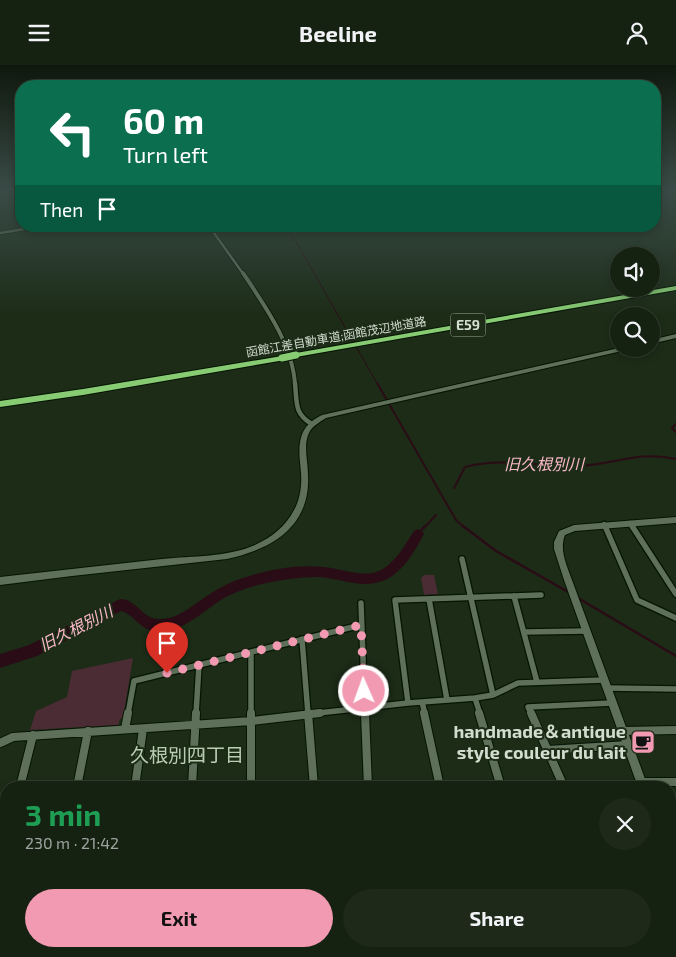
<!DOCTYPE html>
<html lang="en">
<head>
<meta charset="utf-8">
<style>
	:root { --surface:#152111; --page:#1e291a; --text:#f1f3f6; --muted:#9da39f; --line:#343e31; --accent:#f19ab2 }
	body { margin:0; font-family:"Exo 2","Noto Sans JP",sans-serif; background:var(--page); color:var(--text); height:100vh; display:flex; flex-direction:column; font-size:19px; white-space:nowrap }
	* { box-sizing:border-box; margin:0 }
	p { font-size:16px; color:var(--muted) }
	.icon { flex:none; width:28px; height:28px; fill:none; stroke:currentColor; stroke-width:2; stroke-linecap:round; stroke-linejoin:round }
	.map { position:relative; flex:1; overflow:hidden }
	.side { position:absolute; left:0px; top:716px; width:676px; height:176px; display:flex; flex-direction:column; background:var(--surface); border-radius:20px 20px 0 0; box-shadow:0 2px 8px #0003,0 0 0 1px var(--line) }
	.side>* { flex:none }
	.guide { position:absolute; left:15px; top:15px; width:646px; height:152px; border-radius:20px; box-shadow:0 2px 8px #0003,0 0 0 1px var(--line); background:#0b6e4f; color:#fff; overflow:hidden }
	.buttons { position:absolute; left:610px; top:182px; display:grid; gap:10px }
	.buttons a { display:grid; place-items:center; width:50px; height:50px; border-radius:50%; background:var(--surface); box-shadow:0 2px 8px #0003,0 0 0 1px var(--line); font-size:25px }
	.pin { position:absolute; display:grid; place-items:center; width:42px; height:42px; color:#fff; margin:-51px -21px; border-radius:50% 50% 50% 0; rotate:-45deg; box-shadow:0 0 5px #0007 }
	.pin .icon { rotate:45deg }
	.me { position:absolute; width:55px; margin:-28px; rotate:358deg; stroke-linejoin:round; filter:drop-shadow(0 0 4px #0008) }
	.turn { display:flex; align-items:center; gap:18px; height:105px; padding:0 25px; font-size:22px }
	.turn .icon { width:65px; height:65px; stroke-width:2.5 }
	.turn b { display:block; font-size:35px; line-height:42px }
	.then { display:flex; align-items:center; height:48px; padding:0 25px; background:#0003; gap:10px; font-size:19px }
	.round { display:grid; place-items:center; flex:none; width:52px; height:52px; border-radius:26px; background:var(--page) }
	.overview { display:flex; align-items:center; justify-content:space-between; height:85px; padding:0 25px }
	h1 { font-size:30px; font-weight:700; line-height:38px; color:#1e9e55 }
	.button { display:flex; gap:10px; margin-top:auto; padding:10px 25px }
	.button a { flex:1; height:58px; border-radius:30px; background:var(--accent); color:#111; font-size:20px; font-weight:700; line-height:58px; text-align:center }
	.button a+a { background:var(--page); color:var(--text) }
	header { display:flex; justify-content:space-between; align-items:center; height:65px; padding:0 25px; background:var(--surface); font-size:22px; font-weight:700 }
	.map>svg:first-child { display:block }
	.green { fill:#4b2b34 }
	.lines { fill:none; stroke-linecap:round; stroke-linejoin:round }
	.stream-far2 { stroke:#2a0c16; stroke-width:1 }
	.stream-far1 { stroke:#2a0c16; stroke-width:2 }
	.stream { stroke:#2a0c16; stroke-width:2.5 }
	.river { fill:#2a0c16; fill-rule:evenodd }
	.street-far4-casing { stroke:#061403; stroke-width:4 }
	.street-far3-casing { stroke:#061403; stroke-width:5.5 }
	.street-far2-casing { stroke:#061403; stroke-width:7 }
	.street-far1-casing { stroke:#061403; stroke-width:8 }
	.street-casing { stroke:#061403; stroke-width:10 }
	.secondary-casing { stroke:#061403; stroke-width:2 }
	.highway-casing { stroke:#061403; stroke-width:2 }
	.street-far4 { stroke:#5e7059; stroke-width:2.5 }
	.street-far3 { stroke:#5e7059; stroke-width:4 }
	.street-far2 { stroke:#5e7059; stroke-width:4.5 }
	.street-far1 { stroke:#5e7059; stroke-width:5.5 }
	.street { stroke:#5e7059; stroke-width:8 }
	.secondary { fill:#5e7059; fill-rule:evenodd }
	.highway { fill:#87cb73; fill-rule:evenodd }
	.rail-casing { stroke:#bdc8ba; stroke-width:5 }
	.rail { stroke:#1c2c17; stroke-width:3; stroke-dasharray:9; stroke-linecap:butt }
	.highway-bridge-casing { stroke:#061403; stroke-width:9; stroke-linecap:butt }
	.highway-bridge { stroke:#87cb73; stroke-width:7 }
	.route { stroke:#f19ab2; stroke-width:9; stroke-dasharray:0 16.2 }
	.labels { text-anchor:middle; stroke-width:4; stroke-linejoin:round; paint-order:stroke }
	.far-street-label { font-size:12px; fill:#d2dccf; stroke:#1c2c17 }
	.shield { fill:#1c2c17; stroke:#9ba798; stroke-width:1 }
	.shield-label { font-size:14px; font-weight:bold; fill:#d2dccf }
	.water-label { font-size:16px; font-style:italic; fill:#fbb8c9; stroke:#1c2c17 }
	.near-poi-label { font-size:18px; font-weight:bold; fill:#d2dccf; stroke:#1c2c17; text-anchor:end }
	.near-neighbourhood-label { font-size:19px; fill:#b9cdb3; stroke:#1c2c17 }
</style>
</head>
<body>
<header><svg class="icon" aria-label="menu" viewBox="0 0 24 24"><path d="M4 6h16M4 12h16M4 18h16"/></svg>Beeline<svg class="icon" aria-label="person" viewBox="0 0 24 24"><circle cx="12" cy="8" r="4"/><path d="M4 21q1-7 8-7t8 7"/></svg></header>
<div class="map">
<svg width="676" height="892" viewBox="0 0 676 892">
	<rect width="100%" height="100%" fill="#1c2c17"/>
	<path class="green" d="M424 510H434L438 529 424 530 421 513Z
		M133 593 123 653 120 654 118 660 30 665 36 646 67 632 72 606Z"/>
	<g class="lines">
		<path class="stream-far2" d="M656 125 676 138
			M287 161 378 320"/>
		<path class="stream-far1" d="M377 318 456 455 465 463
			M676 359 672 363 676 367
			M454 423 465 402C502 392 539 402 577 401 613 400 638 385 676 394
			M424 463 436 450"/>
		<path class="stream" d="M463 461 496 486 570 528
			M418 469 425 461
			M578 533 676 591"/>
		<path class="river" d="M418 464 422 466 424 469C415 486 403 507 385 515 363 525 341 513 318 512 299 512 280 515 262 519 249 522 238 526 226 532 205 544 185 566 160 567 140 567 136 550 121 546L37 591 0 603V589L29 580 120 534C137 534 142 554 159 554 179 555 196 537 213 527 221 522 231 517 240 514 265 505 297 499 323 502 340 503 359 512 376 507 393 502 405 480 414 466Z"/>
		<g class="street-far4-casing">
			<path id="street-far4" d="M209 161 244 210
				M0 168 43 161"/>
		</g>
		<g class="street-far3-casing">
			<path id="street-far3" d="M243 208C265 241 293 280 295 320"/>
		</g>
		<g class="street-far2-casing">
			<path id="street-far2" d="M295 318C297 337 294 349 312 359
				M630 458 633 463
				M604 459 606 463"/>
		</g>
		<g class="street-far1-casing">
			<path id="street-far1" d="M605 461 637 535 676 553
				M632 461 676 529
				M462 494 493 630
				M514 531 537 617
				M429 534 447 635
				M361 538 365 649
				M524 567 586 566
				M302 574 308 649
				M251 587V649
				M607 623 676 624
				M475 633 480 649
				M422 637 425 649
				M408 638 395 535 541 530
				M128 649 134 616 361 560
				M196 649 199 600
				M309 649 408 638 475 633 493 630 518 618 604 615
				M531 649 528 642 612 638"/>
		</g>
		<g class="street-casing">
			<path id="street" d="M251 648V722
				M308 648 314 722
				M365 648 368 722
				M424 648 440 722
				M479 648 501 722
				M531 648 564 722
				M125 664 128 648
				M622 666 676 665
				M0 678 13 672 251 656 320 648
				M547 685 628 680
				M642 717H676
				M20 722 33 670
				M77 722 88 666
				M135 722 143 664
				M192 722 196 648
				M0 797 6 773
				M670 802H676
				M0 811 6 810
				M0 887 11 886"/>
		</g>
		<g class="secondary-casing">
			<path id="secondary" d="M676 269V273L651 279V275Z
				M619 283 625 284 622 286 326 353C320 357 312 361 309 368 303 380 308 396 308 409 311 462 272 484 227 494L72 511 0 520V512C54 506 108 500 162 494 192 491 228 492 255 480 272 472 286 461 294 445 300 435 302 420 301 408 300 395 297 380 303 367 307 359 314 354 322 350Z
				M676 452V458L575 466 565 470C559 485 567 501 572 515L648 722H638L564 515 554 484V477L559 466 574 460Z
				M670 880 673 881 676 892H662V886H670Z"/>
		</g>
		<g class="highway-casing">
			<path id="highway" d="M676 221V225L296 292 292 290 296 288Z
				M282 291 286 293 285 295 83 330 0 342V336L83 324Z"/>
		</g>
		<use href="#street-far4" class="street-far4"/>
		<use href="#street-far3" class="street-far3"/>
		<use href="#street-far2" class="street-far2"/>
		<use href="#street-far1" class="street-far1"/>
		<use href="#street" class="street"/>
		<use href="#secondary" class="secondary"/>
		<use href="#highway" class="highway"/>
		<g class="rail-casing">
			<path id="rail" d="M668 892 676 891"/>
		</g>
		<use href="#rail" class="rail"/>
		<g class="highway-bridge-casing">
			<path id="highway-bridge" d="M282 293 296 290"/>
		</g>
		<use href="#highway-bridge" class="highway-bridge"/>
	</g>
	<linearGradient id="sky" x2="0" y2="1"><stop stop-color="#0f180d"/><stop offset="0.5" stop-color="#3a4b47"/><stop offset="1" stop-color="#3a4b47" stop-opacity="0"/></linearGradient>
	<rect width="676" height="250" fill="url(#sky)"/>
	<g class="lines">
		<path class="route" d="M167 608 361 560 364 626"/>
	</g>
	<defs>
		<g id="cafe-square" transform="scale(1.25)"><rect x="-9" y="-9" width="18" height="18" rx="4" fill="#f19ab2" stroke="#1c2c17"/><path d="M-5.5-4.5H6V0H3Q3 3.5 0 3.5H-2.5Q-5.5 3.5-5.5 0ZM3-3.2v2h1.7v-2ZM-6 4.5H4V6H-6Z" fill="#111"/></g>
	</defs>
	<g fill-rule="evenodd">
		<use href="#cafe-square" x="643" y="677"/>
	</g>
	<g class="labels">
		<g class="far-street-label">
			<text transform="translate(336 272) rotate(-10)" y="4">函館江差自動車道;函館茂辺地道路</text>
		</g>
		<rect class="shield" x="450.5" y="248.5" width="35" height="23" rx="4"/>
		<g class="shield-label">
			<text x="468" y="265">E59</text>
		</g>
		<g class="water-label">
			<text x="544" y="405">旧久根別川</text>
			<text transform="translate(76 563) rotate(-27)" y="6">旧久根別川</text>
		</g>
		<g class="near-poi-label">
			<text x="626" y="673">handmade＆antique<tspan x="626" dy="21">style couleur du lait</tspan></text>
		</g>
		<g class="near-neighbourhood-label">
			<text x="187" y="697">久根別四丁目</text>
		</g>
	</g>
</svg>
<div class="buttons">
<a><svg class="icon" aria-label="sound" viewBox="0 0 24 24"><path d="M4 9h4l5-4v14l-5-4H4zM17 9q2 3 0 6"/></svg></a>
<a><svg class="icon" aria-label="search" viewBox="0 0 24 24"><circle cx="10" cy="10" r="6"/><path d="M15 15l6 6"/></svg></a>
</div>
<div class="pin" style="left:167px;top:608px;background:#d93025"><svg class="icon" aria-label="arrive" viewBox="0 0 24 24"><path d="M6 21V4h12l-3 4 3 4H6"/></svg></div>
<svg class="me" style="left:364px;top:626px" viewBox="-20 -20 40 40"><circle r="17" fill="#f19ab2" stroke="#fff" stroke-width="3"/><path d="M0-11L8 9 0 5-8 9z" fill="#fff"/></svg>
<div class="guide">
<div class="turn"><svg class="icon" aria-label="left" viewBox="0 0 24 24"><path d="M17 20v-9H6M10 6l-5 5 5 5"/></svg><div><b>60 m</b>Turn left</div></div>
<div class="then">Then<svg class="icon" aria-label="arrive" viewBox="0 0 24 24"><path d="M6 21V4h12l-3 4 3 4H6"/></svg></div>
</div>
<section class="side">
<div class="overview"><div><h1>3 min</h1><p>230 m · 21:42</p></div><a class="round"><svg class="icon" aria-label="close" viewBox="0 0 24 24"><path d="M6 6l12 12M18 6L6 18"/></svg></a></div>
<div class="button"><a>Exit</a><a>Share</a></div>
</section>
</div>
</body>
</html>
